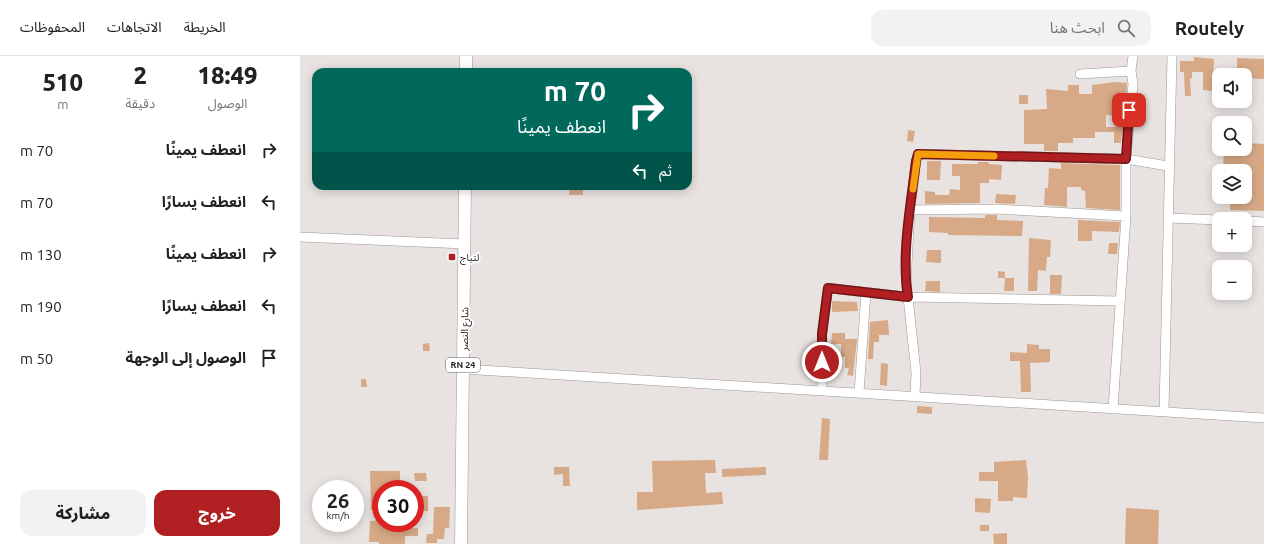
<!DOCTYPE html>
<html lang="ar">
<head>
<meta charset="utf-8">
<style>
	:root { --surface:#fff; --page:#f2f2f2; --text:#222; --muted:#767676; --line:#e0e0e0; --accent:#b01f22 }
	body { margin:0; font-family:Ubuntu,"Noto Sans Arabic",sans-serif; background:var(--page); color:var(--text); direction:rtl; height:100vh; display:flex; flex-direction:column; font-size:15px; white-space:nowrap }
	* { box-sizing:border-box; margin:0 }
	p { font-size:13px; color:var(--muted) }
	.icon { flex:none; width:22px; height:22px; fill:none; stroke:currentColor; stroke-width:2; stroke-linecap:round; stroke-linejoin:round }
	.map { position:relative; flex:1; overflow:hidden; direction:ltr }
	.panel { display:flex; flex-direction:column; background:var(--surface); width:300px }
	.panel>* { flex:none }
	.guide { position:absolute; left:12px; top:12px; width:380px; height:122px; border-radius:12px; box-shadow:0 2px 10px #0003; direction:rtl; background:#00695c; color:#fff; overflow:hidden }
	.fabs { position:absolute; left:912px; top:12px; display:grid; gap:8px }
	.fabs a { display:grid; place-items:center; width:40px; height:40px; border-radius:8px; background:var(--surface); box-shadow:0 2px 10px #0003; font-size:20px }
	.speed { position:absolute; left:12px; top:424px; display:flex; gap:8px; font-size:20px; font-weight:700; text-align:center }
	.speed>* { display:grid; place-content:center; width:52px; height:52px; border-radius:50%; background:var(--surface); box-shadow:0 2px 10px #0003; line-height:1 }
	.speed small { font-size:10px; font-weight:400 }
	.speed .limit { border:6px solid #d22; background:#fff; color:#111 }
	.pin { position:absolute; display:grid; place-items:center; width:34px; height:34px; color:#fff; margin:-17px; border-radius:8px; box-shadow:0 2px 6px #0006 }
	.me { position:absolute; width:44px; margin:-22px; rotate:0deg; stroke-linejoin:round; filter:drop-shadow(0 0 3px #0008) }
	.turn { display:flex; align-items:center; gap:14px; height:84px; padding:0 20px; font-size:18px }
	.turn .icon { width:52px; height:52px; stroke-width:2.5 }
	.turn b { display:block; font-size:28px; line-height:34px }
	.then { display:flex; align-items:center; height:38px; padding:0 20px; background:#0003; gap:8px; font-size:15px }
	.eta { display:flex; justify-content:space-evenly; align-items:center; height:68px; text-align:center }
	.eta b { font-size:24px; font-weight:800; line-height:28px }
	.button { display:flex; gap:8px; margin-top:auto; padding:8px 20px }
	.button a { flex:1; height:46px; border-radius:12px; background:var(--accent); color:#fff; font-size:16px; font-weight:800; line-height:46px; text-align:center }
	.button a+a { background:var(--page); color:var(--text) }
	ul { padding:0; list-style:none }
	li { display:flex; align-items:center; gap:12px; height:52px; padding:0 20px }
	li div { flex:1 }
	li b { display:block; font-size:15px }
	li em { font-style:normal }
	header { display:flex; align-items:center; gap:24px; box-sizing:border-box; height:56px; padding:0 20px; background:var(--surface); border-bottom:1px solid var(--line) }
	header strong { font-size:19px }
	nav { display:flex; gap:22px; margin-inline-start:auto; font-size:14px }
	.search { width:280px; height:36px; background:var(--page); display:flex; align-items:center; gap:10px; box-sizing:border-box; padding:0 14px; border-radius:12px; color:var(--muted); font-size:15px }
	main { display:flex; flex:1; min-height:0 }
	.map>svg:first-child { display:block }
	.building { fill:#d7a986; fill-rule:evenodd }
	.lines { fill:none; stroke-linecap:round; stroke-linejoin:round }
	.minor-casing { stroke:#9b9793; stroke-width:10 }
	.major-casing { stroke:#9b9793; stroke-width:13 }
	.minor { stroke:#fff; stroke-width:9 }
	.major { stroke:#fff; stroke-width:12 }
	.route-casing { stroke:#721416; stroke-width:10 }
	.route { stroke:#b01f22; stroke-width:7 }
	.slow { stroke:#f59e0b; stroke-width:7 }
	.poi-dot { fill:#b01f22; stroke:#fff; stroke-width:1.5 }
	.labels { text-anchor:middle; stroke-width:3.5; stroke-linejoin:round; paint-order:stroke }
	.shield { fill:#fff; stroke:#636261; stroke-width:1 }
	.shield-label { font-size:9px; font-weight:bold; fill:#201e1d }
	.poi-label { font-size:10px; fill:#201e1d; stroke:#fff; text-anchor:start }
	.street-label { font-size:10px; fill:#201e1d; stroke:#fff }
</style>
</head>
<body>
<header>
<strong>Routely</strong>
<div class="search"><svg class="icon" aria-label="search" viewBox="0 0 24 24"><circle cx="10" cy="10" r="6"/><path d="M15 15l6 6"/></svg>ابحث هنا</div>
<nav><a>الخريطة</a><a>الاتجاهات</a><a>المحفوظات</a></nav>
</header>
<main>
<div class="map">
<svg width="964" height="488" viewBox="0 0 964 488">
	<rect width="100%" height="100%" fill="#e8e3e0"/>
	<path class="building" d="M894 1 914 3 913 35 903 34V16H892V23L890 22 891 40H885L884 16H880V5H894Z
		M937 2 964 3V23L945 22V19H937Z
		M815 26 827 27V28L821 87H814V76H795V82H773V87H758V95H744V88H724V54L747 53 746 33 768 35V29H779V38H792V29ZM806 59 819 60 818 71H806Z
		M719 39H728V48H719Z
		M608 74 615 75 613 86 607 85Z
		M945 87 964 88V155L930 154V141H945V127H951V115L923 114 924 93H945Z
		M627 105H641L640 124H627Z
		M678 106H688L689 108 702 109 701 124 689 123V127H680V147L625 148V135L635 136V139H649L650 133 660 134V120H652V108H678Z
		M761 107 820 109V154L786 152 785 135 781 134V131H767V151L744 149 745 132H748L749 112 761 113Z
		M270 130H283V139H269Z
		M696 138 716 139 715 148 695 147Z
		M685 159H697V164L723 165 722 180 648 179V177L629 176V161L685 162Z
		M778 164 820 166 819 176 792 175V185H778Z
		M729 182 751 184 750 201H747L746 215 738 214 737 235H728Z
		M809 187H818L817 198H808Z
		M627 194H641V207L626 206Z
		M698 215 705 216V222H714V235H704L705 222H698Z
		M750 219H762L761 238H750Z
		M626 225H640V236L625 235Z
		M532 245 557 246 558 255 532 256Z
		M588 264 589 279H579V286H574L573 303H568L570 266Z
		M532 277H545V283H557L553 320 547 319 549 312H545V301H541V288H531Z
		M129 287 130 295H123V288Z
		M727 288 739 289V293H750V306L730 307 731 336H721L720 305H710V296L727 297Z
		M581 307 588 308 587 330 580 329Z
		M61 323H66L67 331H61Z
		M617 350 632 351V358L617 357Z
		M522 362 530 363 528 404H519Z
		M415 404 416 417H405L406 437 422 436 423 448 337 454V436H353L352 405Z
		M726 404 728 422 727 442 713 441V445H698V425H679V416H694V406Z
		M254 411H269L270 430H263V418L254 419Z
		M466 411V419L422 421V413Z
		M70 415H100V426H89V433H81V454H71Z
		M114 417H126L127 425H115Z
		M121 440H128V455H121V450H115V443H121Z
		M675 442 691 443 690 457 675 456Z
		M134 451H150L149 472H145L144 483H137V487H126L127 478H133Z
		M826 452 859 454 858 488H825Z
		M81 464V467H92V473L118 472V480H105V488H79V486H69L70 465Z
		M680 469H689V475H680Z
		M707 477V488H694L693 478Z"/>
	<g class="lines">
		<g class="minor-casing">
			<path id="minor" d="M780 18 831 15
				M826 160 695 153 610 154 616 105 618 98 826 103 868 110
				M869 162 919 164
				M945 165 964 166
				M0 181 165 188
				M163 313 964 362
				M522 334V278L528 232 608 241 606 227 610 154
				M559 337 566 237
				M615 340 616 317 608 241 820 245
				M813 353 826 160V103L833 28 831 15 833 0
				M864 356 872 0"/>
		</g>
		<g class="major-casing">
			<path id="major" d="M166 16V0
				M161 488 165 130"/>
		</g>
		<use href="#minor" class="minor"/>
		<use href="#major" class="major"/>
	</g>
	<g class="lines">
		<g class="route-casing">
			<path id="route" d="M522 306V278L528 232 608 241C601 197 611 149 616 105L618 98 826 103 829 54"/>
		</g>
		<use href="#route" class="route"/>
		<path class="slow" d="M613 133 618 98 694 100"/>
	</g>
	<rect class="poi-dot" x="148" y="197" width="8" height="8" rx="2"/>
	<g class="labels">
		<rect class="shield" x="146" y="302" width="34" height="14" rx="3"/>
		<g class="shield-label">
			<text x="163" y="312">RN 24</text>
		</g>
		<g class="poi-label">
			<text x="160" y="205">لتياج</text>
		</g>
		<g class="street-label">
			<text transform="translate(164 273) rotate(-89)" y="4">شارع النصر</text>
		</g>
	</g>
</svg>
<div class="fabs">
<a><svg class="icon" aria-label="sound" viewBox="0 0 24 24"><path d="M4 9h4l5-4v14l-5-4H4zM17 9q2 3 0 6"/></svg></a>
<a><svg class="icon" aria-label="search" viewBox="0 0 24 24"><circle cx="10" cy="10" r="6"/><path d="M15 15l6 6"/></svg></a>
<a><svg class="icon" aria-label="layers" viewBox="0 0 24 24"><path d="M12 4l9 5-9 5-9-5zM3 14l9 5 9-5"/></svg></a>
<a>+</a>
<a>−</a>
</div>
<div class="speed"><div>26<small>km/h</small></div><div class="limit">30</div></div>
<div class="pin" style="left:829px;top:54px;background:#d93025"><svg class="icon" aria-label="arrive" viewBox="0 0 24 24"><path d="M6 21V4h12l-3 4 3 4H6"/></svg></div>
<svg class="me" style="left:522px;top:306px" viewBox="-20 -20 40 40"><circle r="17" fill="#b01f22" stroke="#fff" stroke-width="3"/><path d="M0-11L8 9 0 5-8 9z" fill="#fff"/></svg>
<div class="guide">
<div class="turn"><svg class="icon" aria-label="right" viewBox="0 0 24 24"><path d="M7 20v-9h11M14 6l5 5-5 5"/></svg><div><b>70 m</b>انعطف يمينًا</div></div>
<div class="then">ثم<svg class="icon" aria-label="left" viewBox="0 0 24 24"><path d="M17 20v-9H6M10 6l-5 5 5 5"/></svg></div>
</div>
</div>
<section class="panel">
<div class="eta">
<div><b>18:49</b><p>الوصول</p></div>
<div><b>2</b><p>دقيقة</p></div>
<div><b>510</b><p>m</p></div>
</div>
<ul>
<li><svg class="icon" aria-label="right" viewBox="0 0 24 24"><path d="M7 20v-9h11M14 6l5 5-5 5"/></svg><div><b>انعطف يمينًا</b></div><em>70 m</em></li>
<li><svg class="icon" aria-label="left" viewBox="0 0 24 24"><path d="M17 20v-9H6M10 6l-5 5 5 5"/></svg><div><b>انعطف يسارًا</b></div><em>70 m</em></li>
<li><svg class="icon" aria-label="right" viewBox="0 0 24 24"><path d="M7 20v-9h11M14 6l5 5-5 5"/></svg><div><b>انعطف يمينًا</b></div><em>130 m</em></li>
<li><svg class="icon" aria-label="left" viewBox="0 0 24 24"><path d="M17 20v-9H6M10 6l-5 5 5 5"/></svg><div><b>انعطف يسارًا</b></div><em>190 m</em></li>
<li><svg class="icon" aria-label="arrive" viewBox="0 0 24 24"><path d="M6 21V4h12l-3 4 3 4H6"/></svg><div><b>الوصول إلى الوجهة</b></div><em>50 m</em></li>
</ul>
<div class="button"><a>خروج</a><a>مشاركة</a></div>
</section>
</main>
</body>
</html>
